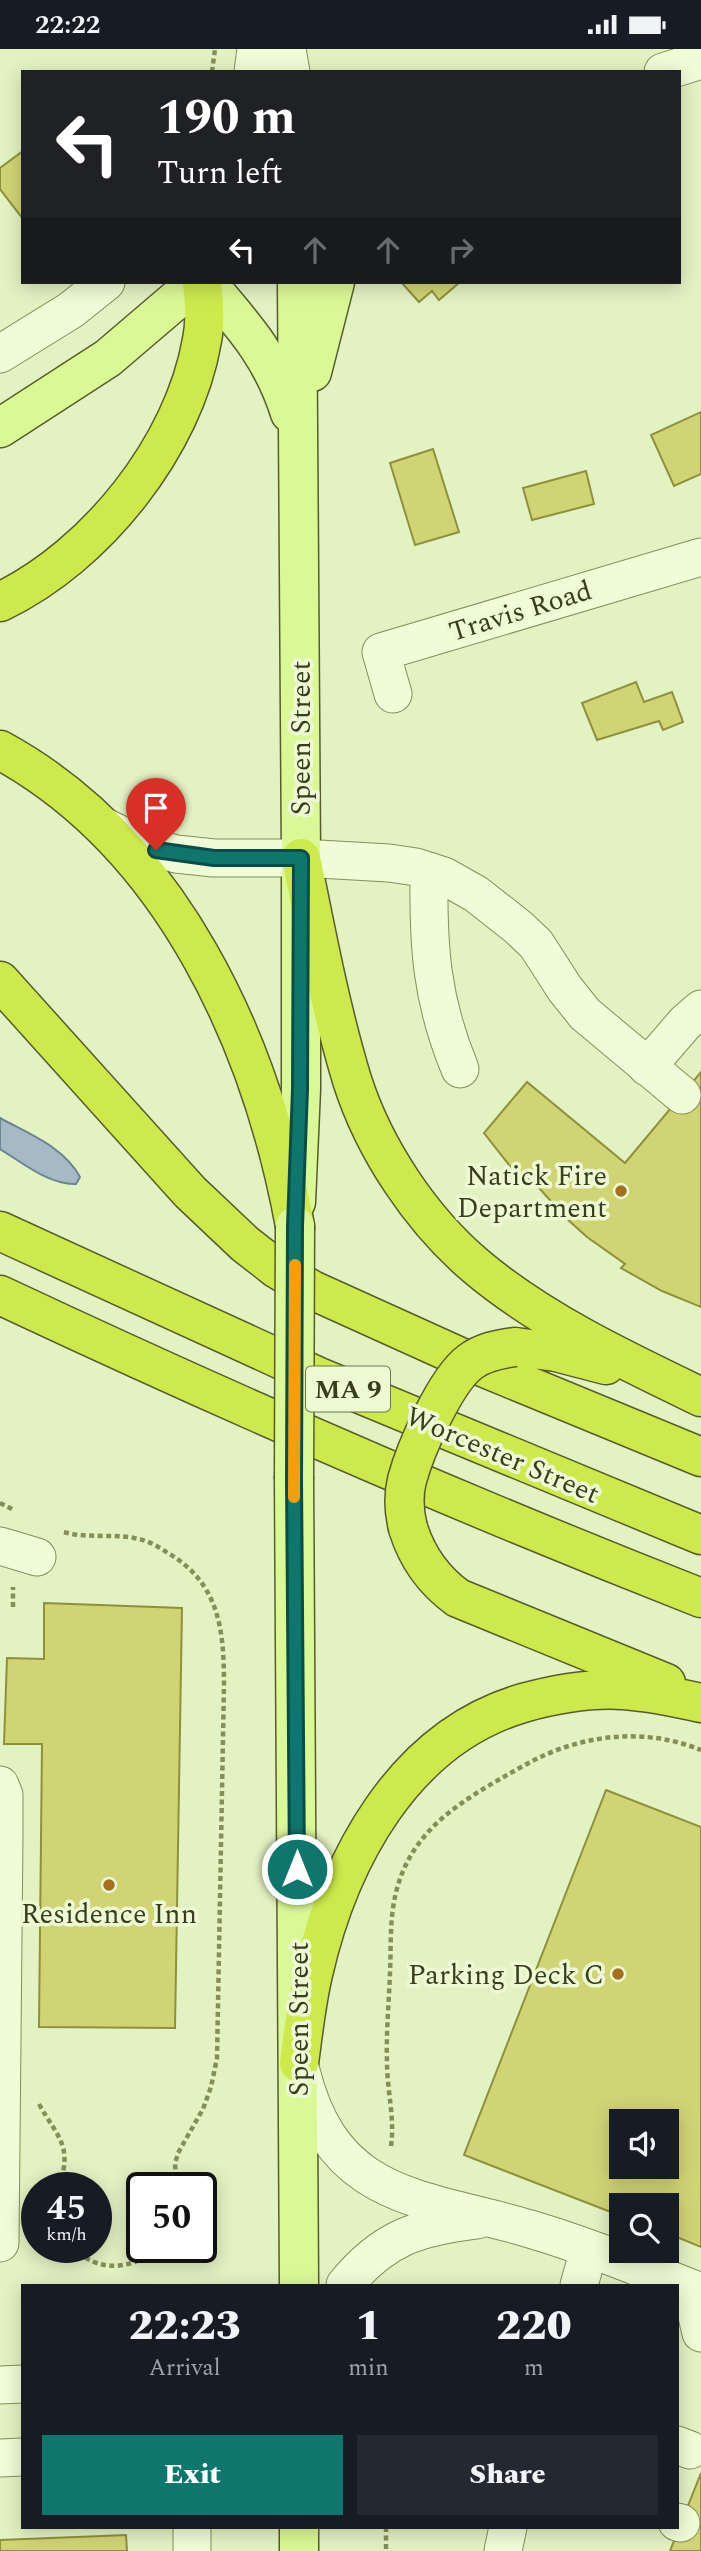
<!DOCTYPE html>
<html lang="en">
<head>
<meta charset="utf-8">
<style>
	:root { --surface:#171b24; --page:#242831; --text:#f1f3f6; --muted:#9ea1a6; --accent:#0f766e }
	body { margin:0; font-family:Spectral,serif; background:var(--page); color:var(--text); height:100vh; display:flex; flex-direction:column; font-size:26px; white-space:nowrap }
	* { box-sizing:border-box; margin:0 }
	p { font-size:23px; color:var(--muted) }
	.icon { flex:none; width:38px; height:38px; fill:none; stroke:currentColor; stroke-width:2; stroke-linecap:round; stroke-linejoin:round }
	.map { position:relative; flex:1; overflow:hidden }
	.drawer { position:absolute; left:21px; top:2235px; width:658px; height:245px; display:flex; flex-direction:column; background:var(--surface); border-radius:0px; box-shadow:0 4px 18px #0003 }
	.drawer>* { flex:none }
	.hud { position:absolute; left:21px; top:21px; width:660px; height:214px; border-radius:0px; box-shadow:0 4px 18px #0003; background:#202124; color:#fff; overflow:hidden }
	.buttons { position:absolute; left:609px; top:2060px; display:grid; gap:14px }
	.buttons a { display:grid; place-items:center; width:70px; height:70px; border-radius:0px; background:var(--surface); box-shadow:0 4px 18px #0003; font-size:35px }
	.speed { position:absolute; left:21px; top:2123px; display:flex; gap:14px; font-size:35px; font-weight:700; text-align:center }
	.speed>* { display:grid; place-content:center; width:91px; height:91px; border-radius:50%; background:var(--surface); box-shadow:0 4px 18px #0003; line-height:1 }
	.speed small { font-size:18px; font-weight:400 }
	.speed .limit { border:4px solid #111; border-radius:10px; background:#fff; color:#111 }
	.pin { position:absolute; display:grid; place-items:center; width:60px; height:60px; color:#fff; margin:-72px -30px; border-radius:50% 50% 50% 0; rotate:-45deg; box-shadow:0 0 7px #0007 }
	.pin .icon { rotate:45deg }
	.me { position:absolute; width:77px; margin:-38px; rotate:0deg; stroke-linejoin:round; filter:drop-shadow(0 0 5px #0008) }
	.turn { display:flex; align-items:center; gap:24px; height:147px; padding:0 21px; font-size:32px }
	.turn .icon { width:91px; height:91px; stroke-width:2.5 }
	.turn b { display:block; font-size:49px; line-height:60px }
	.lanes { display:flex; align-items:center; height:66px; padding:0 21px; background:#0003; justify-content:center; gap:35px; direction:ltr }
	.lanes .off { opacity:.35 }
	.eta { display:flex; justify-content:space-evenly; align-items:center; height:119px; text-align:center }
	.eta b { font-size:42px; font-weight:800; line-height:49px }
	.button { display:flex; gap:14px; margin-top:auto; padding:14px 21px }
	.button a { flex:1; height:80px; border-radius:0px; background:var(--accent); color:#fff; font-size:28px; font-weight:800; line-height:80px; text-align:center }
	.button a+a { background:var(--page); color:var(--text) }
	.status { display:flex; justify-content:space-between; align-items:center; height:49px; padding:0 35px; background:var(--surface); direction:ltr }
	.status svg { height:19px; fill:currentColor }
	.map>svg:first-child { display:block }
	.water { fill:#a5bac4; stroke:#6b8594; stroke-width:2 }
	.building { fill:#d1d475; stroke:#8f903b; stroke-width:2; fill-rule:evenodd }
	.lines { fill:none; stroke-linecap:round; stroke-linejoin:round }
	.minor-casing { stroke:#868e57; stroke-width:39 }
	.major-casing { stroke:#585c2c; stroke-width:41 }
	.highway-casing { stroke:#585c2c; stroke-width:41 }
	.path { stroke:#868e57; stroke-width:4.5; stroke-dasharray:5 3.5; stroke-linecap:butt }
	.minor { stroke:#f0fcd7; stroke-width:37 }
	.major { stroke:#dbf897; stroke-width:38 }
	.highway { stroke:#cde94c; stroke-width:38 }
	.major-bridge-casing { stroke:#585c2c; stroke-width:41; stroke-linecap:butt }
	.highway-bridge-casing { stroke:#585c2c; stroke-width:41; stroke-linecap:butt }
	.major-bridge { stroke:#dbf897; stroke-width:38 }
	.highway-bridge { stroke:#cde94c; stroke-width:38 }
	.route-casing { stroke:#0a4d48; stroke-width:18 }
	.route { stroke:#0f766e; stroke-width:12 }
	.slow { stroke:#f59e0b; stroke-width:12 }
	.poi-dot { fill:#a37022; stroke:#ecf9d3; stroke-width:2.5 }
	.labels { text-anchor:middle; stroke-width:7; stroke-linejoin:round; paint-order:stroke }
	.shield { fill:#ecf9d3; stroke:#6f7554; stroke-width:2 }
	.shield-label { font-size:26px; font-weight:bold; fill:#393d1d }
	.street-label { font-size:28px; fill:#393d1d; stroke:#ecf9d3 }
	.poi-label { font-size:28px; fill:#393d1d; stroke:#ecf9d3; text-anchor:end }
</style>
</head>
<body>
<div class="status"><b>22:22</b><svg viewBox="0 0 49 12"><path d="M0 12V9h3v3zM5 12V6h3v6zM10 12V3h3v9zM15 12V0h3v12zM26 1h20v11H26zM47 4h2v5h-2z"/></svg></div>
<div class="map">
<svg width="701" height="2502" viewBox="0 0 701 2502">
	<rect width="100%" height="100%" fill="#e3f2c3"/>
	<path class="water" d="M0 1069C29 1085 64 1098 80 1128L76 1135C49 1136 23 1114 0 1100Z"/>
	<path class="building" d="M23 102V170L0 140V119Z
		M401 233H460L439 251 432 242 419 253Z
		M701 363V425L674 437 651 386Z
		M433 400 459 483 415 496 390 414Z
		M586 422 594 455 532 471 523 439Z
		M636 633 644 653 672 643 683 673 663 681 659 672 597 691 582 654Z
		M701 1023V1258L662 1242 621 1219 625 1215 587 1188 567 1170 530 1129 524 1135 484 1084 527 1033 625 1114Z
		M44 1554 182 1559 175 1979 39 1978 42 1695H4L7 1609 44 1610Z
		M606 1741 701 1778V2198L667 2184V2156H621V2167L464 2106ZM621 2072H667V2118H621Z
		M701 2424V2502H670L681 2474Z
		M126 2486 127 2502H0V2491Z"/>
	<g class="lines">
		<g class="minor-casing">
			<path id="minor" d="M287 0 291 23
				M253 23 256 0
				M663 23 701 11
				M0 305 71 261 106 233
				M393 645 381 603 701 508
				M101 776 137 794 176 805 214 809H301L389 814 416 818 444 827 476 845 518 878 536 895 565 940 585 965 682 1046
				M429 822C428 897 431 950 460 1020
				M647 1018 685 974 701 960
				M0 1497 37 1508
				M0 1736 4 1746V1785L0 2194
				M301 2022C333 2153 424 2148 530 2180 588 2197 645 2221 701 2243
				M345 2236C383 2189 418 2178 477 2171
				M579 2236 589 2201
				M697 2241V2267L701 2284
				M0 2336 23 2335
				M677 2396 690 2401
				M0 2409 23 2408
				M677 2473 681 2474
				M192 2502V2478
				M503 2502 508 2478"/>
		</g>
		<g class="major-casing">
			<path id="major" d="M206 233C244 277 272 307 290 364
				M312 323 335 233
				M0 379 108 309 197 233
				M296 1153 301 1040V809L297 233
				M294 1430 299 2236
				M299 2502V2478"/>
		</g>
		<g class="highway-casing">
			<path id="highway" d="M0 553C96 507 184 397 202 291 206 272 204 252 202 233
				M0 701C172 795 261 992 295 1177
				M301 809C316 883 330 958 352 1031 374 1100 421 1171 477 1218 541 1272 626 1312 701 1348
				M0 932 190 1143 245 1195 277 1220 312 1241 480 1317 701 1408
				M0 1182 319 1328 701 1486
				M0 1246C230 1354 464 1456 701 1549
				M515 1298 556 1303 606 1316
				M408 1479C417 1508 433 1531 458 1549L666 1634
				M299 2014C303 1985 306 1955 313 1925 339 1811 403 1689 523 1654 555 1645 589 1639 623 1641 649 1643 675 1648 701 1654"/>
		</g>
		<path class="path" d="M212 23 215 0
			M0 1454 14 1461
			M64 1483C88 1490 114 1484 139 1490 149 1492 159 1498 168 1504 219 1534 224 1580 224 1635L217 2009 211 2038 203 2060 178 2104 175 2115 177 2138
			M13 1558V1538
			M39 2055C58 2089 73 2096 59 2138
			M391 2097C395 2070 387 2041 387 2013 386 1983 389 1953 390 1923 391 1902 390 1880 393 1859 404 1782 461 1752 523 1717 578 1686 641 1677 701 1701
			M72 2198C99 2225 132 2221 160 2198
			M386 2478V2502"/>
		<use href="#minor" class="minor"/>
		<use href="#major" class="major"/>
		<use href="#highway" class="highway"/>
		<g class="major-bridge-casing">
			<path id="major-bridge" d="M294 1430 295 1177"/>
		</g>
		<g class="highway-bridge-casing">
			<path id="highway-bridge" d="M408 1479C404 1463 403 1447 407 1431 415 1401 445 1332 470 1313 483 1303 499 1300 515 1298"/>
		</g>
		<use href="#major-bridge" class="major-bridge"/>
		<use href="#highway-bridge" class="highway-bridge"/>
	</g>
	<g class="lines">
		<g class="route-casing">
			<path id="route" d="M156 801 214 809H301L300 1040 295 1177 294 1430 297 1820"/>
		</g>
		<use href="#route" class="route"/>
		<path class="slow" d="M294 1448 295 1216"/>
	</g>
	<g class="poi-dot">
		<circle cx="621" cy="1142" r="7"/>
		<circle cx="109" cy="1836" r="7"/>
		<circle cx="618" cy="1925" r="7"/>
	</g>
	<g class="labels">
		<rect class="shield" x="306" y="1317.5" width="84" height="45" rx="5"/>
		<g class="shield-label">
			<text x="348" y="1349">MA 9</text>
		</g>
		<g class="street-label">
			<text transform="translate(520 561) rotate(-17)" y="10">Travis Road</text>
			<text transform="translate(300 689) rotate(-90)" y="10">Speen Street</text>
			<text transform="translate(503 1405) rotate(23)" y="10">Worcester Street</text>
			<text transform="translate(298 1970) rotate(-90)" y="10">Speen Street</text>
		</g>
		<g class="poi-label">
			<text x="607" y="1136">Natick Fire<tspan x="607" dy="32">Department</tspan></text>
			<text x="109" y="1874" text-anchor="middle">Residence Inn</text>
			<text x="604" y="1935">Parking Deck C</text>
		</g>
	</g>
</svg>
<div class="buttons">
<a><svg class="icon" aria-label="sound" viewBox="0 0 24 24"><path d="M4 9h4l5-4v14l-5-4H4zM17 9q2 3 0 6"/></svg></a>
<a><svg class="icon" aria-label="search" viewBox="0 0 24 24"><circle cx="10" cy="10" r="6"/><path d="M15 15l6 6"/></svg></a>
</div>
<div class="speed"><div>45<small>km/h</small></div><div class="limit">50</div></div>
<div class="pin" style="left:156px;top:801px;background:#d93025"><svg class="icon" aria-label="arrive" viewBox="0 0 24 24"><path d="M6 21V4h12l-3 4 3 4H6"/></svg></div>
<svg class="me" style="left:297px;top:1820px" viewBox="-20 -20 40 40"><circle r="17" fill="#0f766e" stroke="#fff" stroke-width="3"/><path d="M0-11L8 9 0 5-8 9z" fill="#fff"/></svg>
<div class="hud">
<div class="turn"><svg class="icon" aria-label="left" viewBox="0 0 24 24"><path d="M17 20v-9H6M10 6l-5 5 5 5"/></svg><div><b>190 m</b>Turn left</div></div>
<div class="lanes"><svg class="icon" aria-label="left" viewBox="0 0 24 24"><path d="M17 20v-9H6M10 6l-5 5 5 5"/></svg><svg class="icon off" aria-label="ahead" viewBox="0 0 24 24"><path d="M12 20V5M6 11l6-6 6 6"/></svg><svg class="icon off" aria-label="ahead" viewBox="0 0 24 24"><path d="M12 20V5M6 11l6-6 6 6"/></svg><svg class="icon off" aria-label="right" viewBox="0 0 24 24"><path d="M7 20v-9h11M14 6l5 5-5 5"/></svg></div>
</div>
<section class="drawer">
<div class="eta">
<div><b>22:23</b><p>Arrival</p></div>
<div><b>1</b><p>min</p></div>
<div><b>220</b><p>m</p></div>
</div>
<div class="button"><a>Exit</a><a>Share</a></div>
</section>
</div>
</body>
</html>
